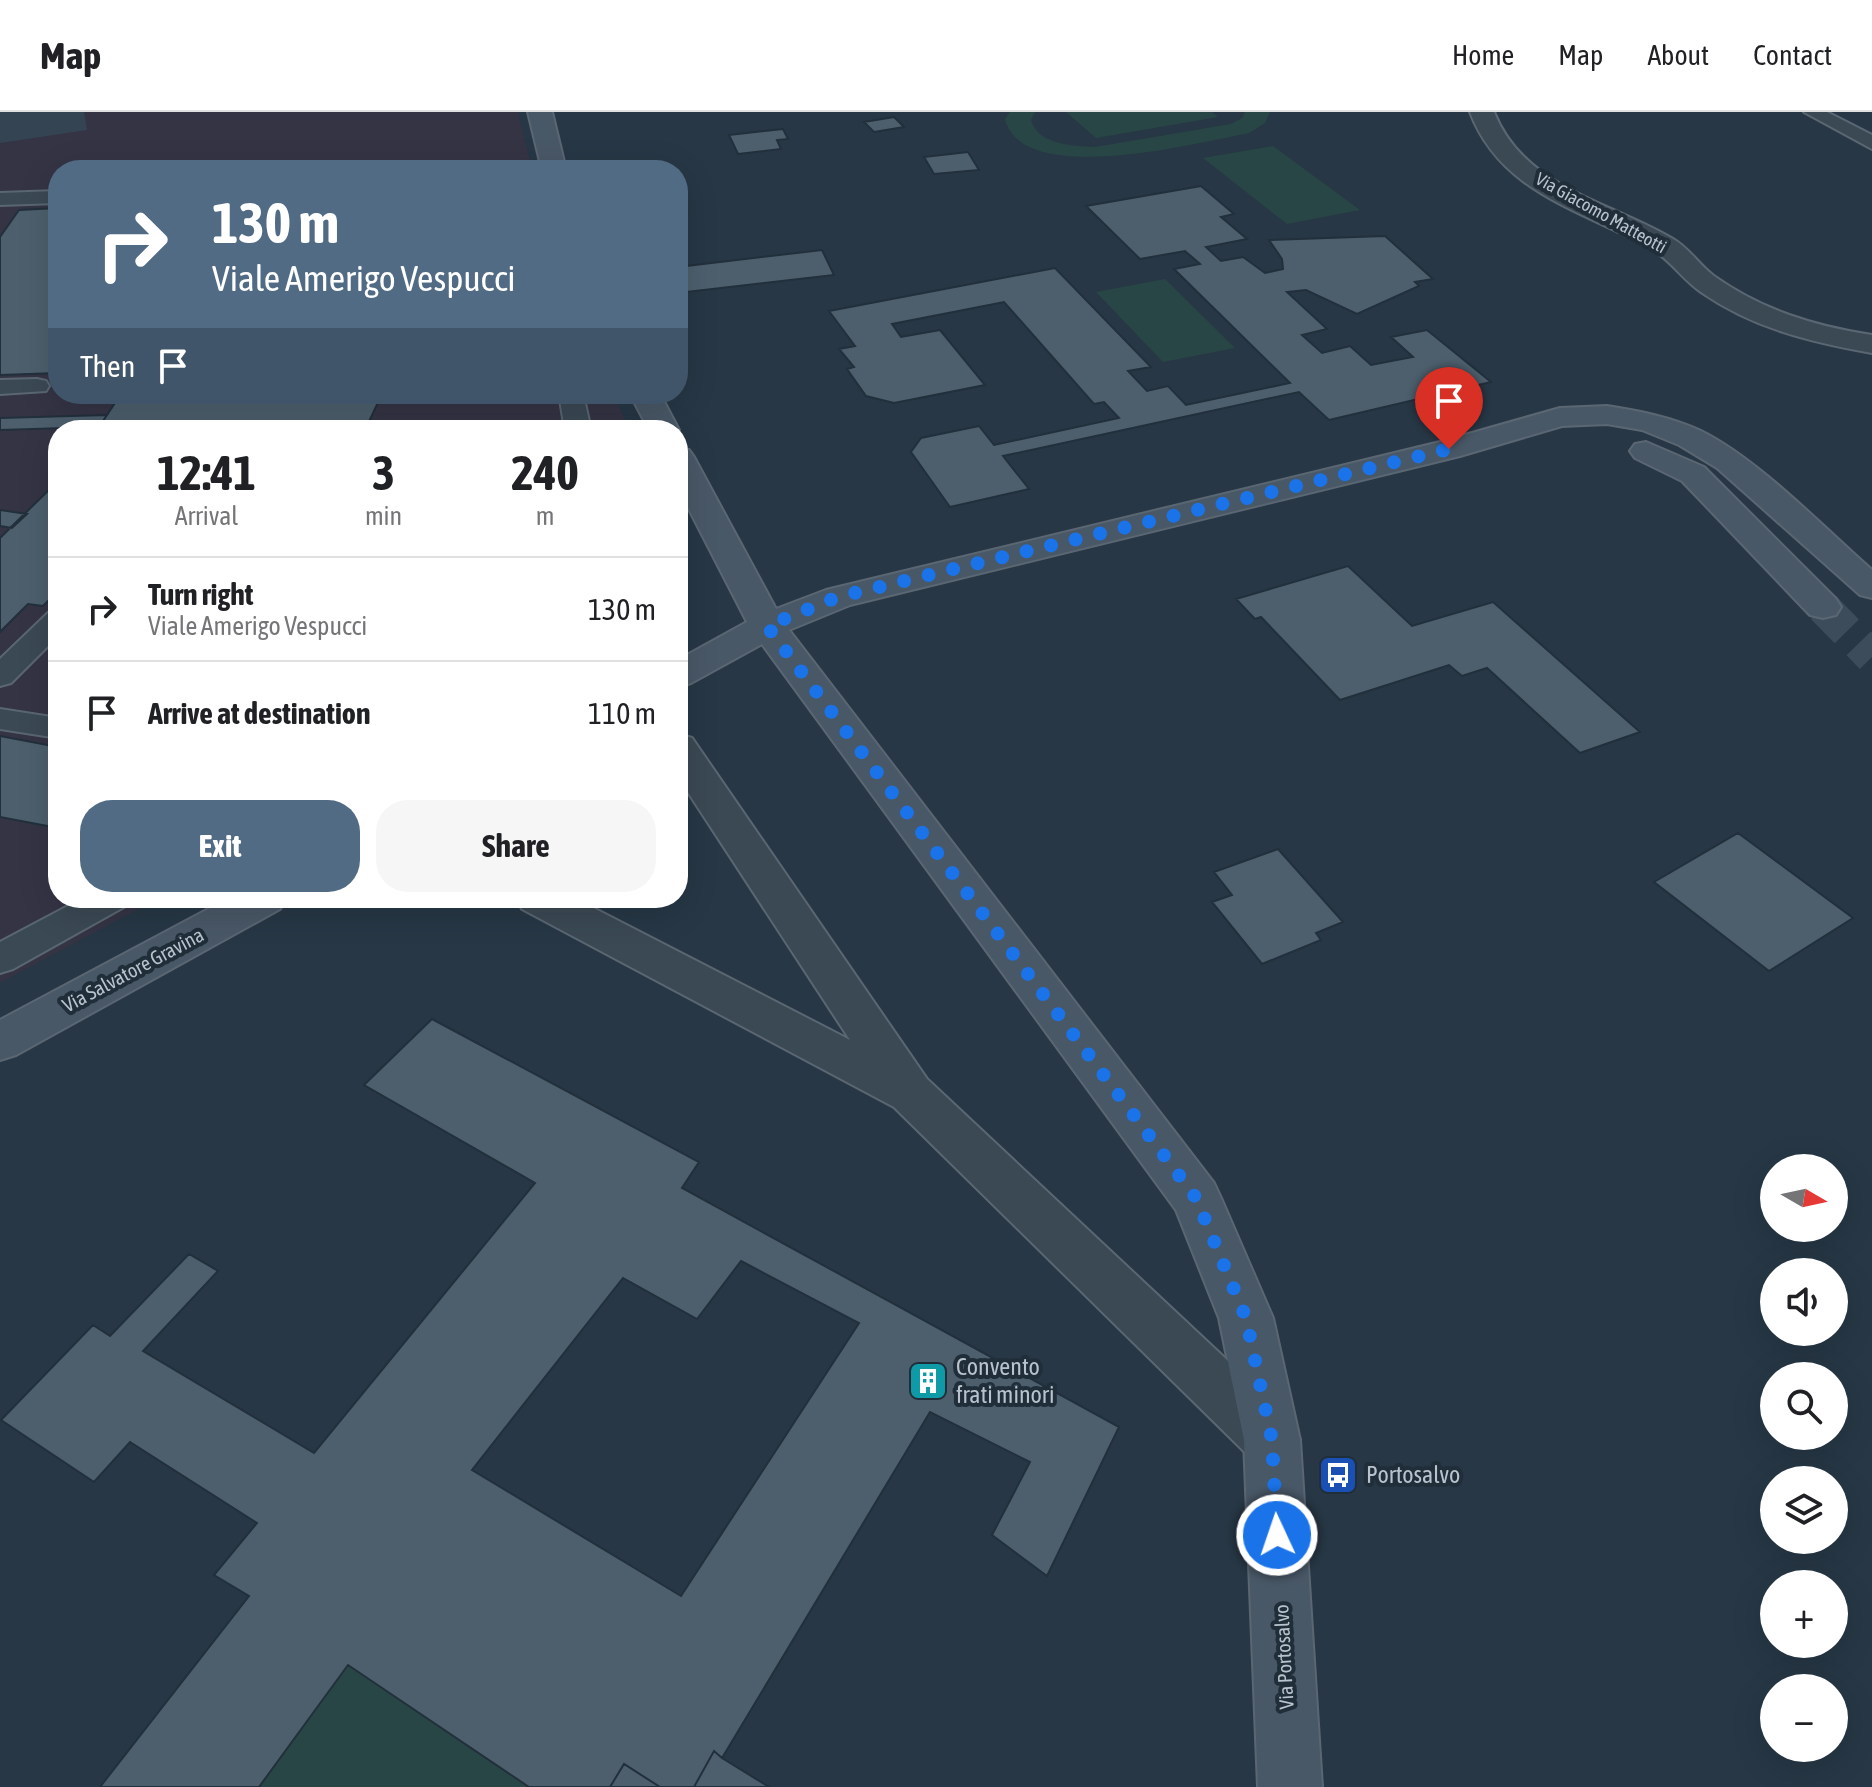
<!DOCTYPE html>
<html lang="en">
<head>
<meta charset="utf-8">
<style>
	:root { --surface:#fff; --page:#f6f6f6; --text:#202124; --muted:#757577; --line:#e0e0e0; --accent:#526b85 }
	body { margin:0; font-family:"Asap Condensed",sans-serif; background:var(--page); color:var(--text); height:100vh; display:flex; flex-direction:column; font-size:30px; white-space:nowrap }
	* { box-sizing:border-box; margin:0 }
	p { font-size:26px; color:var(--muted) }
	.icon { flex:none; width:44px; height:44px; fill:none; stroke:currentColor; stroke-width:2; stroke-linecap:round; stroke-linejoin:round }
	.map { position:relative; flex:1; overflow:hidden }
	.side { position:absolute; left:48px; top:308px; width:640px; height:488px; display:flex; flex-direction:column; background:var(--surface); border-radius:32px; box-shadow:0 8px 32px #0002 }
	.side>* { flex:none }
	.banner { position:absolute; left:48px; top:48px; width:640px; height:244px; border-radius:32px; box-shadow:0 8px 32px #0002; background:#526b85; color:#fff; overflow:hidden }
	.needle { width:52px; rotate:99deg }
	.controls { position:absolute; left:1760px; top:1042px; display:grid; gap:16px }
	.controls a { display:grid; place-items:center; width:88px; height:88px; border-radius:50%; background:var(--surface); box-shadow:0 8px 32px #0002; font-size:40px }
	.pin { position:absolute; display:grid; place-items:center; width:68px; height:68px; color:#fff; margin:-82px -34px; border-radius:50% 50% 50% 0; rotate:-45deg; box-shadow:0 0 8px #0007 }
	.pin .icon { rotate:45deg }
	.me { position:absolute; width:88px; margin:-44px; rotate:357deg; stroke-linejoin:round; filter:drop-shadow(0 0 6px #0008) }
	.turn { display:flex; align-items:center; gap:28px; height:168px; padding:0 32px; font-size:36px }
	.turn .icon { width:104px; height:104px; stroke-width:2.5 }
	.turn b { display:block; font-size:56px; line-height:68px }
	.then { display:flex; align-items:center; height:76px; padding:0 32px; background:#0003; gap:16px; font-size:30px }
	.eta { display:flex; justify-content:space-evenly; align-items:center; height:136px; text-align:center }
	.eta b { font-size:48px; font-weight:700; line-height:56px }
	.cta { display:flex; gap:16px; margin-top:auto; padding:16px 32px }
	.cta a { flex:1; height:92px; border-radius:32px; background:var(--accent); color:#fff; font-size:32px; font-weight:700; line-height:92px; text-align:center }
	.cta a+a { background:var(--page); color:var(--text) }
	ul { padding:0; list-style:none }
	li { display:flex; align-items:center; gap:24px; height:104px; padding:0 32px; border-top:2px solid var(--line) }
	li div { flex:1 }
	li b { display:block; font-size:30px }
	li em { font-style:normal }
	header { display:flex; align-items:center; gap:48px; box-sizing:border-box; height:112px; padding:0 40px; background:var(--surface); border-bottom:2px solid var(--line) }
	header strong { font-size:38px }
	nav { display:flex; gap:44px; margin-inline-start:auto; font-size:28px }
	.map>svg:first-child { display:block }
	.medical { fill:#343445 }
	.airport { fill:#354452 }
	.green { fill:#294646 }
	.building { fill:#4d5f6d; stroke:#22303c; stroke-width:2; fill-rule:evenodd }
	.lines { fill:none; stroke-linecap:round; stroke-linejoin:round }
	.secondary-tunnel { stroke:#3d4c5a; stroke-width:34; stroke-dasharray:34 17; stroke-linecap:butt }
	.lane-casing { stroke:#5a6672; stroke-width:4 }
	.street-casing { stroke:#5a6672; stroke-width:4 }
	.secondary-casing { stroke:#5a6672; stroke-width:4 }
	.lane { fill:#3b4954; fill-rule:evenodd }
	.street { fill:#3b4954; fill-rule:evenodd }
	.secondary { fill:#495867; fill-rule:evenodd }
	.route { stroke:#1a73e8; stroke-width:14; stroke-dasharray:0 25.2 }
	.labels { text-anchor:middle; stroke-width:8; stroke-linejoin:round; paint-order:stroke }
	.far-street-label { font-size:18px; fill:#b9c3ce; stroke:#202e3a }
	.street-label { font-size:20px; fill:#b9c3ce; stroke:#202e3a }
	.near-poi-label { font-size:24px; fill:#b9c3ce; stroke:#202e3a; text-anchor:start }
</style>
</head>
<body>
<header>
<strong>Map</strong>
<nav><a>Home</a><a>Map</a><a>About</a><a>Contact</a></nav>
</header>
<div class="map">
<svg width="1872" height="1675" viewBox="0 0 1872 1675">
	<rect width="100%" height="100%" fill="#273745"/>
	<path class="medical" d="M0 0H518L532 58H58V282H613L630 318H58V786H159L0 871Z"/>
	<path class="airport" d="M0 0H84L87 18 0 31Z"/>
	<path class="green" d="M1010 0H1035L1031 8C1038 33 1073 34 1095 35L1231 12 1242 6 1245 0H1270L1265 11 1249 21C1201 30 1022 77 1005 7Z
		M1066 0H1212L1218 5 1096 26Z
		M1273 34 1360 98 1287 112 1203 46Z
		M1165 167 1235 236 1163 250 1096 180Z
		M348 1553 529 1675H259Z"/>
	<path class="building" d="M894 5 904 15 874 20 864 10Z
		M783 17 788 27 777 28 781 37 738 42 729 23Z
		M968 40 979 58 934 62 924 45Z
		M1201 74 1234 102 1221 105 1247 127 1206 135 1221 149 1243 145 1265 161 1283 157 1282 147 1269 128 1385 124 1433 167 1415 170 1419 174 1357 202 1306 178 1287 180 1327 217 1302 223 1322 241 1350 234 1371 253 1413 245 1391 225 1427 218 1491 270 1329 308 1299 280 1003 344 1029 377 950 395 911 340 921 326 979 314 994 333 1119 306 1104 290 1094 292 1004 190 892 212 901 225 940 218 985 273 894 291 866 284 847 257 854 255 839 237 855 234 829 199 1055 156 1151 255 1128 259 1147 279 1168 274 1186 293 1290 271 1174 157 1200 152 1185 139 1140 147 1086 94Z
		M58 96V261L0 263V125L19 98Z
		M822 138 834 163 678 181V155Z
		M121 282 212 283 382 282 365 318 197 314 195 318H97Z
		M107 303 99 315 0 318V306Z
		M58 369V479L43 494 28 492 0 520V426Z
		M0 398 27 402 12 416 0 414Z
		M1348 454 1412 514 1493 490 1640 620 1580 641 1487 556 1462 564 1449 553 1340 588 1261 505 1255 507 1236 487Z
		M0 624 58 635V716L0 705Z
		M1738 721 1853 806 1769 859 1654 770Z
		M1278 737 1343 810 1316 821 1321 828 1262 852 1212 790 1232 783 1214 760Z
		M432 907 699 1050 682 1076 1119 1315 1047 1464 992 1423 1030 1350 930 1300 722 1646 714 1639 694 1675H660L624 1652 610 1675H529L348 1553 259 1675H100L249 1484 214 1463 257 1411 130 1330 94 1370 1 1308 93 1213 110 1224 189 1142 218 1159 143 1239 314 1341 535 1071 364 973ZM741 1149 859 1211 681 1484 472 1358 623 1166 697 1207Z
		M714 1639 722 1646 769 1675H694Z
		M624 1652 660 1675H610Z"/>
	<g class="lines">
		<path class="secondary-tunnel" d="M1823 495 1872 545"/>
		<g class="lane-casing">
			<path id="lane" d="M1804 0H1827L1872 23V37Z
				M58 79V91L0 93V81Z
				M37 267 46 269 49 274 46 279 0 282V268Z
				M559 282H583L591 318H565Z
				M58 498V524L11 571 0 574V547L48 501Z
				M0 597 58 606V626L0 617Z
				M83 786H129L124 795 13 857 0 861V830Z"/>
		</g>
		<g class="street-casing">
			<path id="street" d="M1470 0H1494C1524 76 1609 89 1673 127 1689 136 1699 153 1714 164 1762 198 1814 214 1872 223V241C1810 230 1753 216 1701 180 1682 167 1670 147 1650 136 1581 98 1501 81 1470 0Z
				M678 622 692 626 927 967 1292 1309 1300 1328 1292 1347 1272 1355 1252 1347 894 995 522 797 516 786H574L850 928 678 665Z"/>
		</g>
		<g class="secondary-casing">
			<path id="secondary" d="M528 0H552L566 58H542Z
				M630 282H660L679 318 678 320 649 318Z
				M1607 294C1639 299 1671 305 1701 319 1758 347 1823 415 1872 458V486L1860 483 1717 356 1679 333 1642 318 1607 312 1562 314 1460 344 850 493 789 518 1214 1071 1221 1086 1273 1206 1300 1328 1322 1675H1258L1244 1328 1219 1206 1176 1098 762 532 691 571 678 575V548L747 510 678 376V336L689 338 694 345 776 497 826 478 1440 330 1560 296Z
				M1646 330 1704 355 1836 487 1841 495 1836 503 1823 506 1810 503 1682 369 1635 346 1630 339 1635 332Z
				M229 786H286L280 797 16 943 0 948V908Z"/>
		</g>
		<use href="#lane" class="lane"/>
		<use href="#street" class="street"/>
		<use href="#secondary" class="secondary"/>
	</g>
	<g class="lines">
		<path class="route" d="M1277 1423 1272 1328 1246 1206 1196 1086 767 514 838 485 1449 337"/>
	</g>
	<defs>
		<g id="building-square" transform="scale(2)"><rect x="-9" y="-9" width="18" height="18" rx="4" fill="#0f9aa8" stroke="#202e3a"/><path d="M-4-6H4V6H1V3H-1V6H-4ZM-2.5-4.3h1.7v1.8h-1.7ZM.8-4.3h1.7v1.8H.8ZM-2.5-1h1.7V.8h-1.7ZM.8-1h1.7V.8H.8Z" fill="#fff"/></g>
		<g id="bus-square" transform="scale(2)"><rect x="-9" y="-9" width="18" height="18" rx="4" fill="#1a4fb4" stroke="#202e3a"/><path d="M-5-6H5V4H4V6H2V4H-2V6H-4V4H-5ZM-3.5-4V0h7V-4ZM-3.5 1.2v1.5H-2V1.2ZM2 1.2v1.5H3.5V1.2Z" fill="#fff"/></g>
	</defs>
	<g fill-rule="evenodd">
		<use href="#building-square" x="928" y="1269"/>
		<use href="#bus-square" x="1338" y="1363"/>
	</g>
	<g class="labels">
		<g class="far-street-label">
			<text transform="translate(1601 101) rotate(29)" y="6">Via Giacomo Matteotti</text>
		</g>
		<g class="street-label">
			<text transform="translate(133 858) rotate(-28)" y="7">Via Salvatore Gravina</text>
			<text transform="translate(1284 1545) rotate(-93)" y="7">Via Portosalvo</text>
		</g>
		<g class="near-poi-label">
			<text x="956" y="1263">Convento<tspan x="956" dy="28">frati minori</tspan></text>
			<text x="1366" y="1371">Portosalvo</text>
		</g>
	</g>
</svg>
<div class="controls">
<a><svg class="needle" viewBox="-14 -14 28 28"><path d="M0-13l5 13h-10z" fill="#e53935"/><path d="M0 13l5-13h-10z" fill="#757577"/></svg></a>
<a><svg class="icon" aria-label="sound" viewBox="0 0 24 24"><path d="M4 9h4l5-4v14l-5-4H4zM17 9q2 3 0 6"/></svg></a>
<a><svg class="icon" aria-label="search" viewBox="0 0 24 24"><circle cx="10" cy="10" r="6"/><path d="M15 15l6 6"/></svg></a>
<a><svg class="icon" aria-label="layers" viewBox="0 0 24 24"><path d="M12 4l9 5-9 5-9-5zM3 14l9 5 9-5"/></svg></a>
<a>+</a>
<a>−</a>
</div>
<div class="pin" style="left:1449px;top:337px;background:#d93025"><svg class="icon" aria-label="arrive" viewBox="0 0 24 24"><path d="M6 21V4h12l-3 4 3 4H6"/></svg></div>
<svg class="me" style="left:1277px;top:1423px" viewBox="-20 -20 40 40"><circle r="17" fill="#1a73e8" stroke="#fff" stroke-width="3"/><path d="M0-11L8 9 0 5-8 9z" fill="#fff"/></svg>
<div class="banner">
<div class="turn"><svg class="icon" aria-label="right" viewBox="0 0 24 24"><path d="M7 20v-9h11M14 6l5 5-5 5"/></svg><div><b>130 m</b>Viale Amerigo Vespucci</div></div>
<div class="then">Then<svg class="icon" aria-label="arrive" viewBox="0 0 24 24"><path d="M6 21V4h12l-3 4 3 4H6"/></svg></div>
</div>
<section class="side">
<div class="eta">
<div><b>12:41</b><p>Arrival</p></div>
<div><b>3</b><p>min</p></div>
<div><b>240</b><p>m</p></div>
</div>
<ul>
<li><svg class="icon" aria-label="right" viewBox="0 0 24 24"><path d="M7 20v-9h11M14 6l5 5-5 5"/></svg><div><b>Turn right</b><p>Viale Amerigo Vespucci</p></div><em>130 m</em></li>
<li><svg class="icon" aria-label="arrive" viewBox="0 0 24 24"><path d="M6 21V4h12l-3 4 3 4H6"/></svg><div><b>Arrive at destination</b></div><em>110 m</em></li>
</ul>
<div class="cta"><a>Exit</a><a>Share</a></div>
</section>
</div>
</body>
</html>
